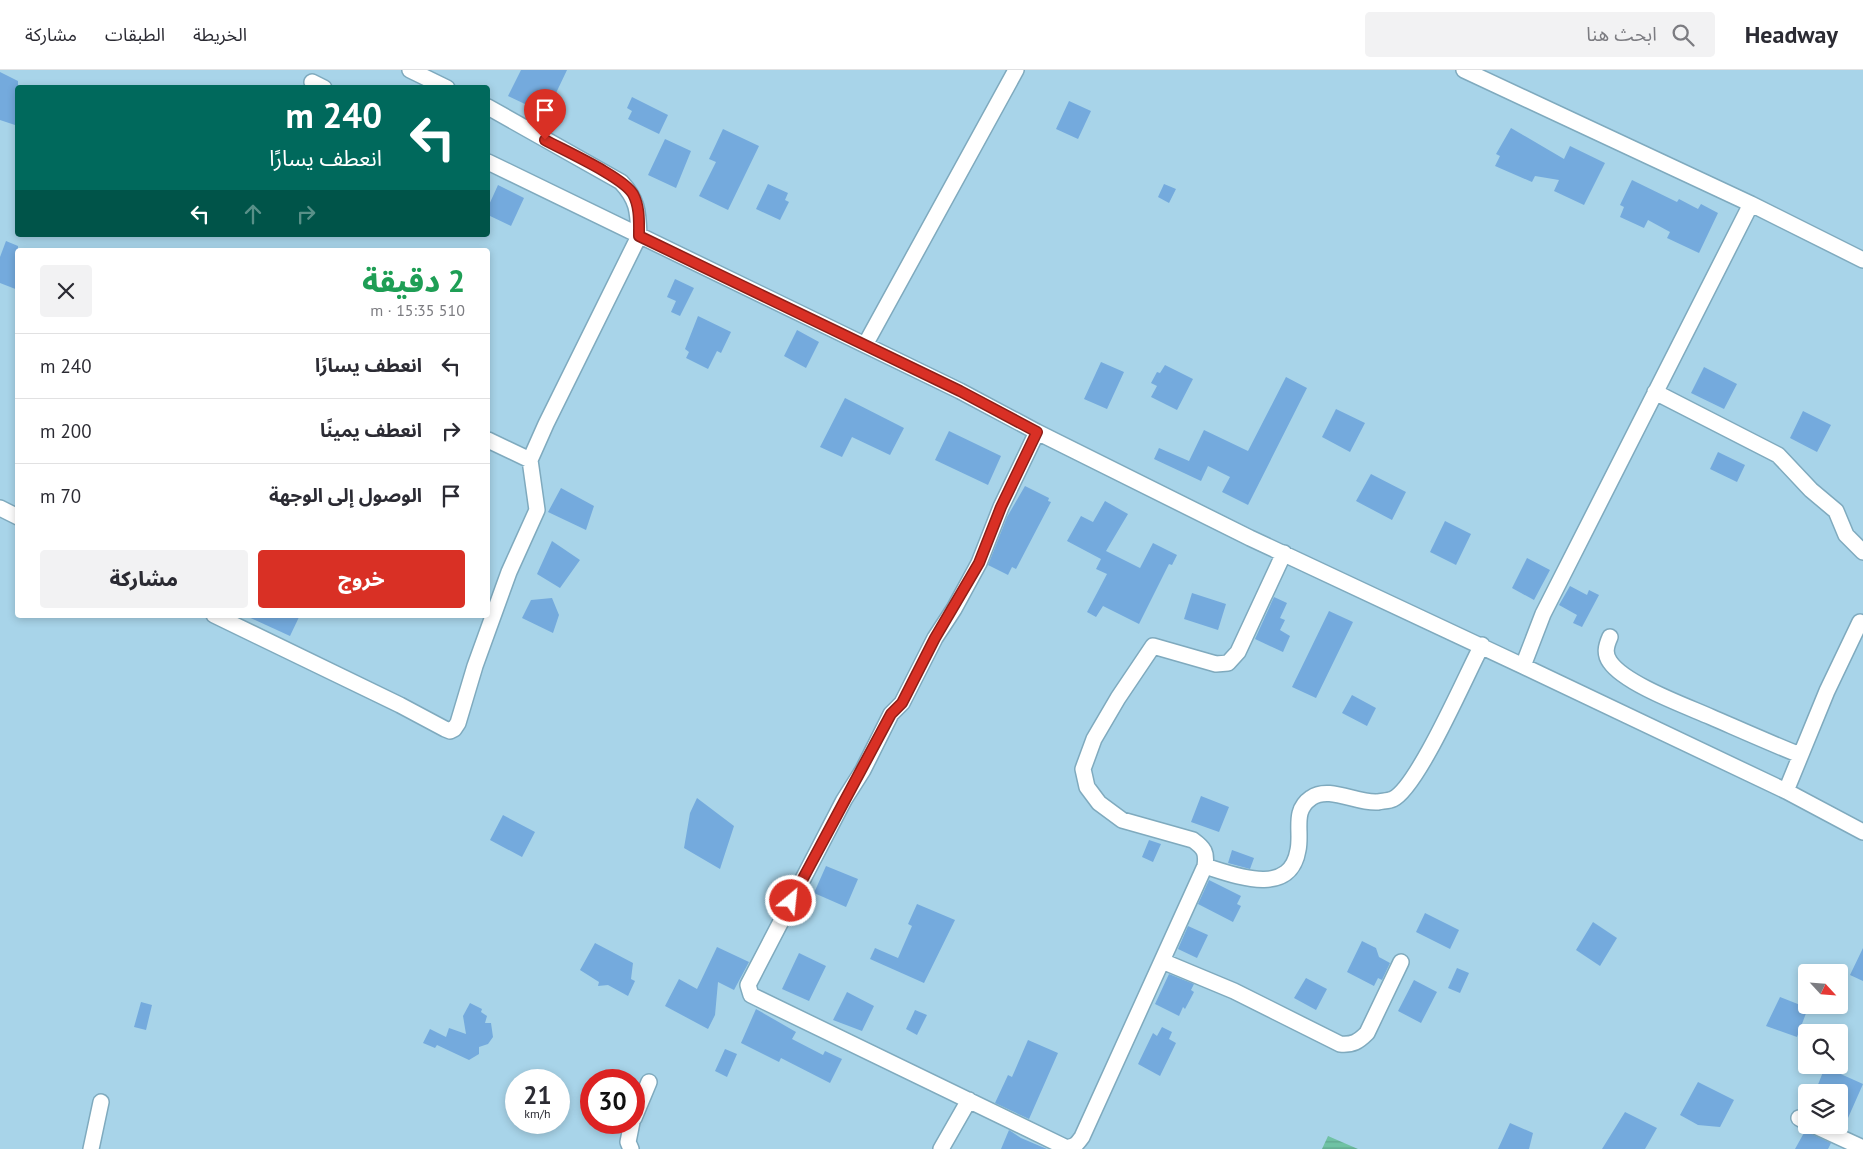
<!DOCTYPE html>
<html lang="ar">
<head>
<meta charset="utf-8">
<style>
	:root { --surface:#fff; --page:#f2f2f3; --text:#2b2b33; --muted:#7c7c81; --line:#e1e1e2; --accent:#d93025 }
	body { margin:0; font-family:"PT Sans","Noto Sans Arabic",sans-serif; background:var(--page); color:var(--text); direction:rtl; height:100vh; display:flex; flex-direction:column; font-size:19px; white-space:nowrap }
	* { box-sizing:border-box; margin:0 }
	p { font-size:16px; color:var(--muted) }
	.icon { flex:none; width:28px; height:28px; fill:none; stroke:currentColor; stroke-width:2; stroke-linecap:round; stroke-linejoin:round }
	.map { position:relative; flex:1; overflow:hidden; direction:ltr }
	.panel { position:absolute; left:15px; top:178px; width:475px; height:370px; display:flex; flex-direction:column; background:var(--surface); border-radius:5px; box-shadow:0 2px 8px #0003; direction:rtl }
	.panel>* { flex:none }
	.top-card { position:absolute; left:15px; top:15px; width:475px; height:152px; border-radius:5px; box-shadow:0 2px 8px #0003; direction:rtl; background:#00695c; color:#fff; overflow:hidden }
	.needle { width:32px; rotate:116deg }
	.buttons { position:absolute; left:1798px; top:894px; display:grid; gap:10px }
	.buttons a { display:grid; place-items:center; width:50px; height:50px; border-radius:5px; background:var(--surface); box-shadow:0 2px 8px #0003; font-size:25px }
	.speed { position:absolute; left:505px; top:999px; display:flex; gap:10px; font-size:25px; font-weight:700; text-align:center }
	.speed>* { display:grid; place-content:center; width:65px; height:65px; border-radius:50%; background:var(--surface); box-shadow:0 2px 8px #0003; line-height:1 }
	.speed small { font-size:12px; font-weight:400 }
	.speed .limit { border:8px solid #d22; background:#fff; color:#111 }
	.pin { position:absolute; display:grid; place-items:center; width:42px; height:42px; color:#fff; margin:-51px -21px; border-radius:50% 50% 50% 0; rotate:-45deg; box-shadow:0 0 5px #0007 }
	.pin .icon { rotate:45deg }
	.me { position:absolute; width:55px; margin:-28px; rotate:28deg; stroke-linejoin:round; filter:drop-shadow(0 0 4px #0008) }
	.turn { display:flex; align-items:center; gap:18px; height:105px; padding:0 25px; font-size:22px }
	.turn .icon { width:65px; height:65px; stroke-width:2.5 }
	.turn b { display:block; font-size:35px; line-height:42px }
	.lanes { display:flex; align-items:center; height:48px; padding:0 25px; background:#0003; justify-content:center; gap:25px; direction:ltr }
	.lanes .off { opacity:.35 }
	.round { display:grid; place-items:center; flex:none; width:52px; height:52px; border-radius:5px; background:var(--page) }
	.headline { display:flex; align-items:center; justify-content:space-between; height:85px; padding:0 25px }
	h1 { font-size:30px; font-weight:800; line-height:38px; color:#1e9e55 }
	.action { display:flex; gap:10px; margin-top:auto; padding:10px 25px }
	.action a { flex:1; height:58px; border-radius:5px; background:var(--accent); color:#fff; font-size:20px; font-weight:800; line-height:58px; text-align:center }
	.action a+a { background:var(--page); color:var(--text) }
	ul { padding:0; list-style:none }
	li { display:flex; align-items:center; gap:15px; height:65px; padding:0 25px; border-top:1px solid var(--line) }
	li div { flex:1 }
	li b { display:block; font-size:19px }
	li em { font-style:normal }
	header { display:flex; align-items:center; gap:30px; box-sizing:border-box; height:70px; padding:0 25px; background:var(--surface); border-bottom:1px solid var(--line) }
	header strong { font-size:24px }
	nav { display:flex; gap:28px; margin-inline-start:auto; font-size:18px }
	.search { width:350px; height:45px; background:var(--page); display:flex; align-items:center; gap:12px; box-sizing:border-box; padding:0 18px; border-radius:5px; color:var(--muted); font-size:19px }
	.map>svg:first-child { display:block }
	.water { fill:url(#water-rules) }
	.building { fill:#74aadd }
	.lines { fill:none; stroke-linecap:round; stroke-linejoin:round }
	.minor-casing { stroke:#7faabe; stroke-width:18 }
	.minor { stroke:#fff; stroke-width:15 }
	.route-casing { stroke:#8d1f18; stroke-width:12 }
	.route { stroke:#d93025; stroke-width:9 }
</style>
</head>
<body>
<header>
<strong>Headway</strong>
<div class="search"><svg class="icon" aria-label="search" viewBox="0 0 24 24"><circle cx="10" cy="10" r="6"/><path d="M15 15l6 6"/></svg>ابحث هنا</div>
<nav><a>الخريطة</a><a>الطبقات</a><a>مشاركة</a></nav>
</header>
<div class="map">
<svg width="1863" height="1079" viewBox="0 0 1863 1079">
	<defs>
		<pattern id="water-rules" width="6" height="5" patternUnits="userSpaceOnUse" patternTransform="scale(1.25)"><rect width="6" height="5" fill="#6fc2a4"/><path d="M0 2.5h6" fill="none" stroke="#5fa68d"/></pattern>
	</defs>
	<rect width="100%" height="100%" fill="#a8d4e9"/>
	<path class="water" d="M1328 1066 1358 1079H1322Z"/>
	<path class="building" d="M521 0H567L546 44 508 26Z
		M0 2 18 11V56L0 50Z
		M632 27 668 45 659 64 628 49 632 41 627 38Z
		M1069 31 1091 41 1078 69 1056 59Z
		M1511 58 1564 89 1570 76 1605 93 1584 135 1554 121 1559 110 1535 106 1532 112 1495 96 1500 86 1496 84Z
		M723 59 759 76 728 140 699 126 716 92 709 89Z
		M665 69 691 81 676 118 648 105Z
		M1632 110 1677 132 1679 129 1698 139 1701 134 1718 143 1699 183 1667 168 1670 162 1648 150 1644 158 1620 147 1624 137 1620 135Z
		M768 114 788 123 785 130 789 132 780 150 756 139Z
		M1164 114 1176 119 1169 133 1158 127Z
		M498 115 524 128 511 156 488 145V137Z
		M6 171 18 176V220L0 213V187Z
		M675 209 694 218 680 246 671 242 676 231 667 227Z
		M698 246 731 262 721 283 717 281 708 299 686 288 689 282 685 279Z
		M797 260 819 272 806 298 784 286Z
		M1101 292 1124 302 1107 339 1084 329Z
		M1165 295 1193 309 1177 340 1151 327 1157 316 1151 313 1157 302 1160 303Z
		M1704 297 1737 314 1724 339 1691 323Z
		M1286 307 1307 318 1248 435 1222 422 1230 407 1208 396 1201 411 1154 389 1159 378 1189 391 1204 360 1248 381Z
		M845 328 904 358 890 385 852 367 842 387 820 377Z
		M1336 339 1365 353 1350 382 1322 367Z
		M1803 341 1831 355 1817 382 1790 368Z
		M949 361 1001 386 988 415 935 390Z
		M1718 382 1745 395 1737 412 1710 399Z
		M1371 404 1406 422 1392 450 1356 431Z
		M1025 416 1049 428 1048 431 1051 432 1016 499 1012 497 1008 505 988 495 1007 447Z
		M561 418 594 436 586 460 548 442Z
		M1105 431 1128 444 1106 481 1140 498 1153 473 1177 485 1172 495 1169 494 1139 554 1103 536 1096 547 1087 542 1107 504 1096 499 1101 489 1067 471 1081 446 1093 452Z
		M1445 451 1471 464 1456 495 1430 482Z
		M552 471 580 490 560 518 537 504Z
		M1527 488 1550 500 1534 530 1512 518Z
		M1570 516 1587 525 1589 520 1599 525 1582 557 1573 553 1577 545 1559 535Z
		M1192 523 1226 534 1218 560 1184 549Z
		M1274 527 1287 533 1280 548 1285 550 1280 560 1290 566 1283 582 1255 569Z
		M552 528 559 545 553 563 522 548 531 530Z
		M1329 541 1353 552 1316 628 1292 617Z
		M244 545H300L290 566Z
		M1352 625 1376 638 1367 656 1342 643Z
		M1201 726 1229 737 1219 762 1191 752Z
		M697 728 734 756 720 799 684 778 690 743Z
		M503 745 535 762 522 787 490 770Z
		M1149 770 1161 774 1153 792 1142 787Z
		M1232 780 1254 788 1250 799 1228 793Z
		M826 796 858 809 846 837 814 823Z
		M1209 810 1241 826 1237 834 1241 836 1233 852 1198 834Z
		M917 834 955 850 924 913 870 889 875 878 898 888 912 856 908 854Z
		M1425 843 1459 860 1450 879 1416 862Z
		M1593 852 1617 868 1600 896 1576 880Z
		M1188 856 1208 865 1197 888 1178 879Z
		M1362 871 1376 878 1379 887 1390 893 1382 910 1378 908 1374 916 1347 902Z
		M595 873 633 893 631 909 635 911 628 926 608 915 598 916 599 912 580 900Z
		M717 877 749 892 734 920 718 912 715 945 708 959 665 936 679 909 697 919Z
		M1863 878V911L1850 905Z
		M799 883 826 896 809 931 782 919Z
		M1457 898 1469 903 1460 923 1448 918Z
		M1169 904 1194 914 1191 920 1194 922 1185 939 1183 937 1179 946 1155 934Z
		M1306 908 1327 919 1316 940 1294 928Z
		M1414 910 1437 922 1421 953 1398 941Z
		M847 922 874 936 862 961 833 950Z
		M1780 927 1808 938 1797 967 1766 956Z
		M141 932 152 935 146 960 134 957Z
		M470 933 482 939 481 942 487 946 485 953H491L493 967 488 974 479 977V984L469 990 437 975 435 978 423 973 430 959 446 967 449 958 466 964 463 946Z
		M756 939 796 962 792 969 823 985 825 981 842 989 830 1013 781 988 779 992 741 973Z
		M915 940 927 945 917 965 906 959Z
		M1162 957 1172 962 1169 969 1176 973 1160 1006 1138 994 1153 963 1157 966Z
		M1028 970 1058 983 1029 1049 995 1033 1008 1005 1012 1007Z
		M725 979 737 984 727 1007 715 1001Z
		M1825 997 1863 1014 1848 1048 1839 1043V1022H1815Z
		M1698 1012 1734 1030 1720 1057 1698 1055 1680 1045Z
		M1625 1042 1657 1058 1645 1079H1602Z
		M1510 1053 1533 1063 1529 1079H1498Z
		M1009 1060 1021 1068 1047 1079H1001Z
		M1805 1061 1831 1073 1828 1079H1795Z"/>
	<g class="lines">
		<g class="minor-casing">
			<path id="minor" d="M410 0 447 18
				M1464 0 1751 134 1863 190
				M312 12 324 18
				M488 92 960 321 1037 362 1250 468 1523 596
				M1751 134 1543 544 1523 596 1786 721 1863 762
				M865 275 1016 0
				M1655 322 1778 385 1811 420 1836 441 1846 465 1863 482
				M1037 362 1001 437 979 493 954 539 935 568 902 633 891 644 863 700 844 730 748 915 751 925 1065 1077C1074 1078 1077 1074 1082 1067L1205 796C1207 782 1204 778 1193 770L1122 750 1099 733 1087 717 1083 699 1094 669 1118 628 1153 576 1216 594 1228 593 1238 582 1284 483
				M488 370 530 390
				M0 438 18 447
				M214 545 400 635 445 659 450 661 454 659 458 653 475 596 509 502 537 440 530 390 546 354 639 166C638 142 638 130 621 112L488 37
				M1610 567C1606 576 1604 584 1610 592 1625 614 1686 636 1711 647 1741 660 1770 673 1800 685
				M1786 721 1827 621 1860 552
				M1205 796C1234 805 1290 828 1298 780 1302 761 1292 741 1311 728 1329 715 1357 734 1378 732 1382 731 1389 731 1393 729 1418 717 1466 605 1482 575
				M1162 891 1234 921 1340 974C1353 975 1358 972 1367 963L1401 892
				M634 1048 649 1012
				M1799 1048 1806 1052
				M1813 1055 1863 1078
				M91 1079 101 1032
				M631 1079 628 1072 632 1052
				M941 1079 969 1030"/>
		</g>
		<use href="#minor" class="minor"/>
	</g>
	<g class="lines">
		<g class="route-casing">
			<path id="route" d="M545 70C565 81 623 107 633 124 640 137 639 152 639 166L960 321 1037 362 1001 437 979 493 935 568 902 633 891 644 791 831"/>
		</g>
		<use href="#route" class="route"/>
	</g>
</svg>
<div class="buttons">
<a><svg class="needle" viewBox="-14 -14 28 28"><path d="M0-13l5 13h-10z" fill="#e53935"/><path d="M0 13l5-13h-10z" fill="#7c7c81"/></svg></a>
<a><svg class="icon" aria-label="search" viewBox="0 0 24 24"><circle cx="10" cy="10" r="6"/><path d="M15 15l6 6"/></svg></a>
<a><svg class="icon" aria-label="layers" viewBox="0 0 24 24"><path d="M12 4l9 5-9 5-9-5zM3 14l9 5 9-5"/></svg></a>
</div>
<div class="speed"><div>21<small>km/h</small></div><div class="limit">30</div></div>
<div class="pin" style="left:545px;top:70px;background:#d93025"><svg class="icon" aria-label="arrive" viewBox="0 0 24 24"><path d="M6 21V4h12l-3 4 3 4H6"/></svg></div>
<svg class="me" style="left:791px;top:831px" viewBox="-20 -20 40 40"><circle r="17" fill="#d93025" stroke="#fff" stroke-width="3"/><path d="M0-11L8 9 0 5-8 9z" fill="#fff"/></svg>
<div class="top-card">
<div class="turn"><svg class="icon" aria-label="left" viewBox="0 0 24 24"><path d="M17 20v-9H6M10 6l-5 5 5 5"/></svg><div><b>240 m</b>انعطف يسارًا</div></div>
<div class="lanes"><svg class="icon" aria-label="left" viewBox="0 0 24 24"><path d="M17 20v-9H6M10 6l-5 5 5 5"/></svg><svg class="icon off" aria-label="ahead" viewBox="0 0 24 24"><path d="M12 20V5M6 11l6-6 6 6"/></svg><svg class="icon off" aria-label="right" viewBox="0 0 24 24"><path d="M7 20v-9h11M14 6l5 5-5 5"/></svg></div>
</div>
<section class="panel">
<div class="headline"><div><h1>2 دقيقة</h1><p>510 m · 15:35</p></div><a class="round"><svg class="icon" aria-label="close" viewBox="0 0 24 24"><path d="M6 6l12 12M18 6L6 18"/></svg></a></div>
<ul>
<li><svg class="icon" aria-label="left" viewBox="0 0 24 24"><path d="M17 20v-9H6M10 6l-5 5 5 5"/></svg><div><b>انعطف يسارًا</b></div><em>240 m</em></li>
<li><svg class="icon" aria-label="right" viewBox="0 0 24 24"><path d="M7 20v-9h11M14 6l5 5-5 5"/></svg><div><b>انعطف يمينًا</b></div><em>200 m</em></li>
<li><svg class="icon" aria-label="arrive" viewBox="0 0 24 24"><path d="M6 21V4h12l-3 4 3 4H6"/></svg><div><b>الوصول إلى الوجهة</b></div><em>70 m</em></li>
</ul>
<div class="action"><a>خروج</a><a>مشاركة</a></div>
</section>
</div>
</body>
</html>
